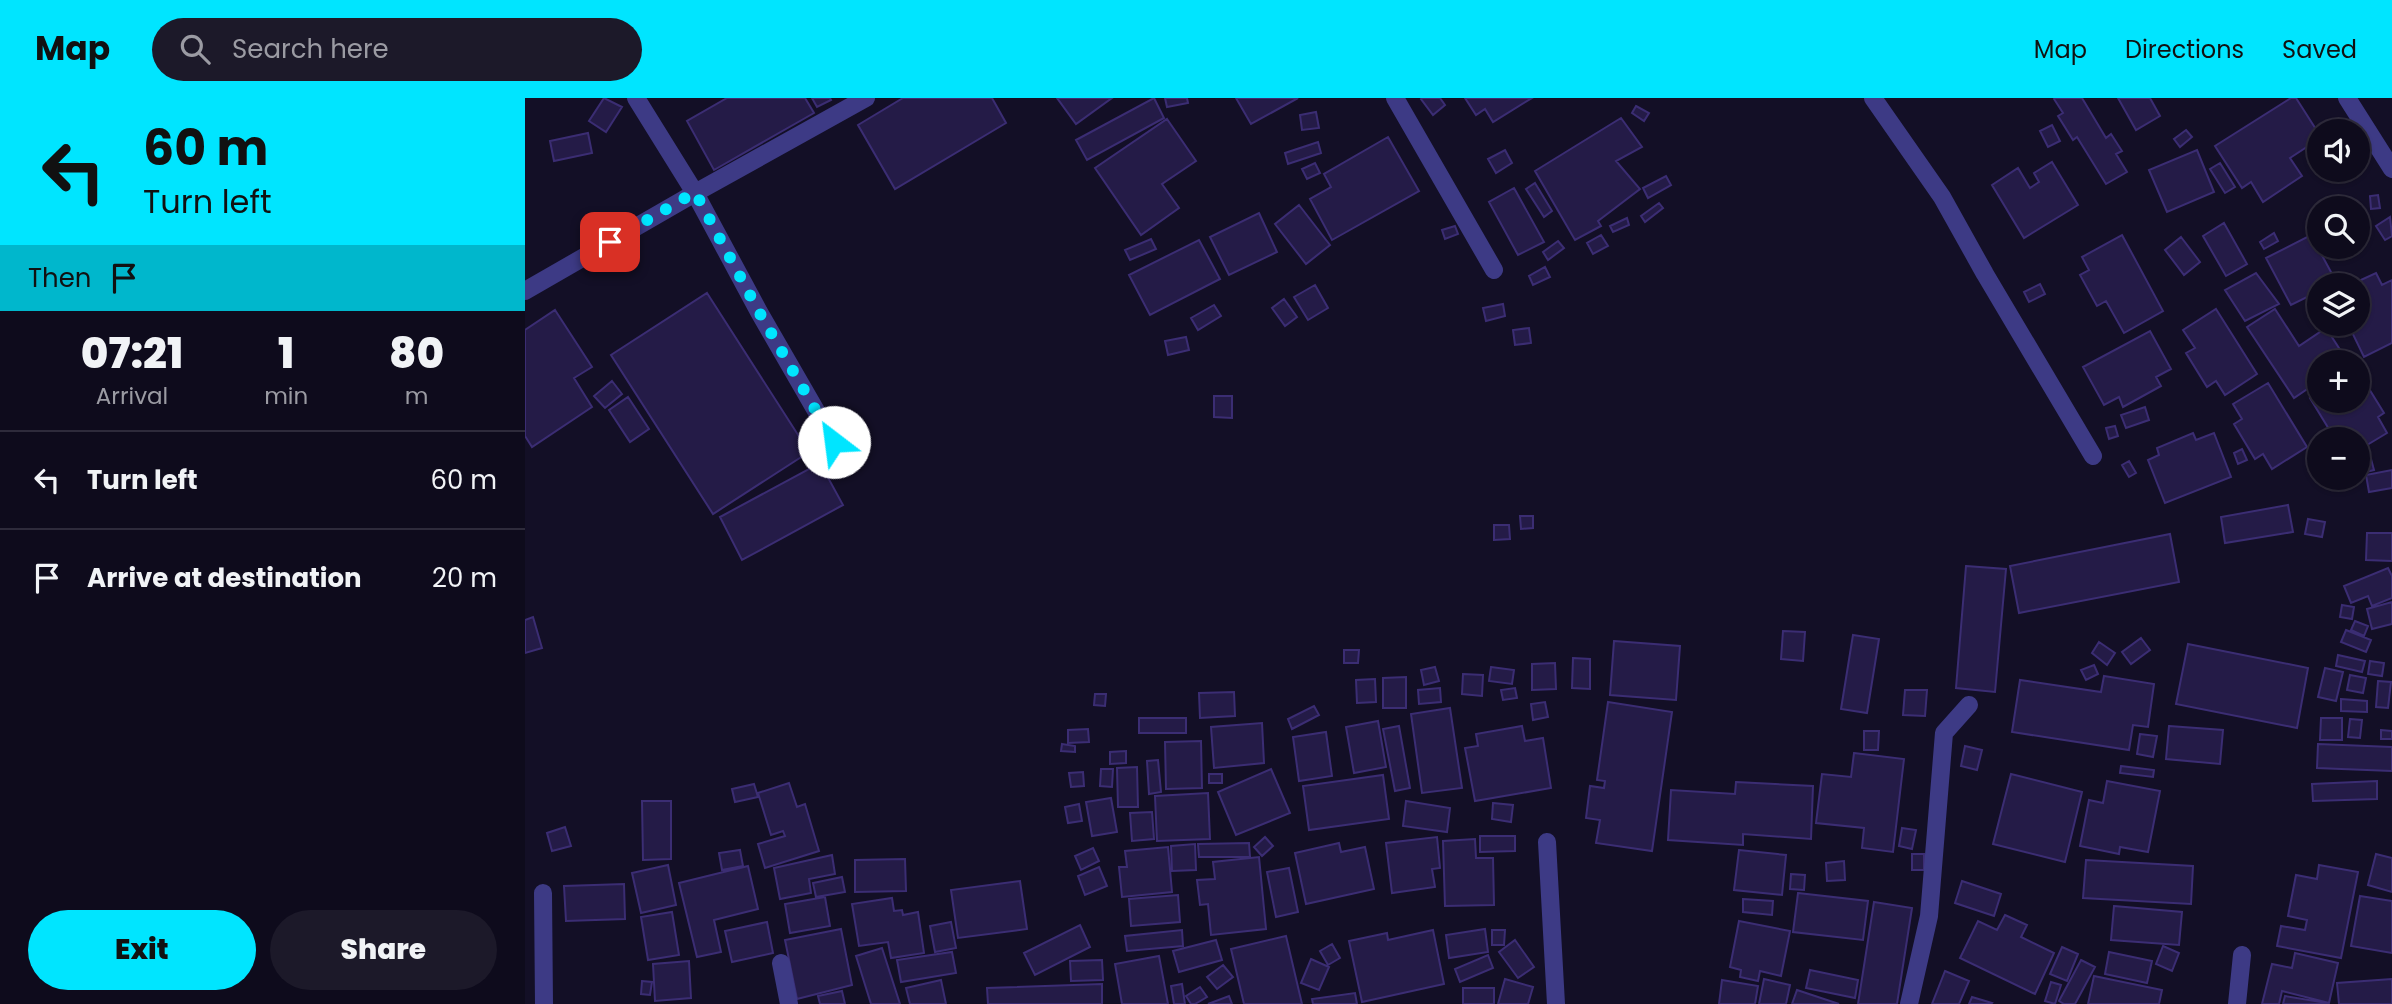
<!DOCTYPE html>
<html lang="en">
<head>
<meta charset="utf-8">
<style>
	:root { --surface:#0e0b1c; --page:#1c1929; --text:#f1f3f6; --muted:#9b9ba3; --line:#2e2b3b; --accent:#00e5ff }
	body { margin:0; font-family:Poppins,sans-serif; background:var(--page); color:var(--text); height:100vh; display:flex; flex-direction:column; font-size:26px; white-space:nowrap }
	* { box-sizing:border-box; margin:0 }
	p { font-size:23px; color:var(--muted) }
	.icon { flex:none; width:38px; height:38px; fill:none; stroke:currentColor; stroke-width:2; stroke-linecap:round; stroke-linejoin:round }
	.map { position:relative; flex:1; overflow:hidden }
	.panel { display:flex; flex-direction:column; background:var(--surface); width:525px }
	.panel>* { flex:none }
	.top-card { background:#00e5ff; color:#111; overflow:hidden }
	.buttons { position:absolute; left:1782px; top:21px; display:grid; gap:14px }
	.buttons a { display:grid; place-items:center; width:63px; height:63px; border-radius:50%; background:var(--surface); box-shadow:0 2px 5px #0004,0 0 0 2px var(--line); font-size:35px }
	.pin { position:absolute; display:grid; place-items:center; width:60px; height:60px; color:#fff; margin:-30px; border-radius:14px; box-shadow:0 4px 10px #0006 }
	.me { position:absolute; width:77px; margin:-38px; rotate:330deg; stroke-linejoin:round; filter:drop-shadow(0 0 5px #0008) }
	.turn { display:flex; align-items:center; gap:24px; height:147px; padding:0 28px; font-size:32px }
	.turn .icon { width:91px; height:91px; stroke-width:2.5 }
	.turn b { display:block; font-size:49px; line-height:60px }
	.then { display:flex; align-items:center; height:66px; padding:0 28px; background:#0003; gap:14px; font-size:26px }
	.eta { display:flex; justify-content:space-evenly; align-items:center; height:119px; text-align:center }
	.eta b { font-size:42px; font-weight:800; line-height:49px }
	.action { display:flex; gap:14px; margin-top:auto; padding:14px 28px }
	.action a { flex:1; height:80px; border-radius:42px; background:var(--accent); color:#111; font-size:28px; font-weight:800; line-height:80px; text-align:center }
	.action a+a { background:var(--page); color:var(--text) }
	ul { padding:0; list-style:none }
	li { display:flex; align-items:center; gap:21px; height:98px; padding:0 28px; border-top:2px solid var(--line) }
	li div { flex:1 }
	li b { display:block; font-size:26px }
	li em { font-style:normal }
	header { display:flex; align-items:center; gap:42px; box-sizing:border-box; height:98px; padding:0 35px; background:var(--accent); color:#111 }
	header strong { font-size:33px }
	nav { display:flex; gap:38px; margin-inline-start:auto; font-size:24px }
	.search { width:490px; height:63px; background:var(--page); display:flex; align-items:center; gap:18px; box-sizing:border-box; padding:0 24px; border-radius:38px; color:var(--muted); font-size:26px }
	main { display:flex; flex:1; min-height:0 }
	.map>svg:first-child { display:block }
	.building { fill:#241b47; stroke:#3b2d73; stroke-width:2 }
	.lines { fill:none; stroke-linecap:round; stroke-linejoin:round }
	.street { stroke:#3d3a85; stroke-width:18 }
	.route { stroke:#00e5ff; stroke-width:12; stroke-dasharray:0 21.6 }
</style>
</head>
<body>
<header>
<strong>Map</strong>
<div class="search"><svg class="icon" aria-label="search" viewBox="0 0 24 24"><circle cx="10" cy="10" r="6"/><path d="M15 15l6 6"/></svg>Search here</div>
<nav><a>Map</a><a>Directions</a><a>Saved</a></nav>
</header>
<main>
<section class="panel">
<div class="top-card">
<div class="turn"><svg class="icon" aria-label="left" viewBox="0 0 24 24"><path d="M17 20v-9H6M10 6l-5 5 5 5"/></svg><div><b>60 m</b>Turn left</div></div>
<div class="then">Then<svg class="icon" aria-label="arrive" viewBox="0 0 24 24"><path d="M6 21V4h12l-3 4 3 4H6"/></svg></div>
</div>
<div class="eta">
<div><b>07:21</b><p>Arrival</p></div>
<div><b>1</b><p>min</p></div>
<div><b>80</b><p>m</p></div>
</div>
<ul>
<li><svg class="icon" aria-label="left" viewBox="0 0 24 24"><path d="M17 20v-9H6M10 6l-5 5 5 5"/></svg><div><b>Turn left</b></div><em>60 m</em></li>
<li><svg class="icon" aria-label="arrive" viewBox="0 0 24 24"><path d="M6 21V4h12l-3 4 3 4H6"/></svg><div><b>Arrive at destination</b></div><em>20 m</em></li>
</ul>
<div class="action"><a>Exit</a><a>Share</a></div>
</section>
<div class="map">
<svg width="1867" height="906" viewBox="0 0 1867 906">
	<rect width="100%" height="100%" fill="#130f26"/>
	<path class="building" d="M79 0 97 9 81 34 64 23Z
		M202 0H280L289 15 189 72 162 23Z
		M287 0H305L306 2 292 9Z
		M378 0H467L481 25 370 91 333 27Z
		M532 0H587L551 26Z
		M629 0 639 20 562 62 551 42Z
		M640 0H662L663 5 642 9Z
		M711 0H773L726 26Z
		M897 0H915L920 7 908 17 896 1Z
		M940 0H1007L968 24 960 11 951 17Z
		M1530 0H1557L1581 40 1586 36 1597 53 1591 56 1602 74 1581 86 1552 39 1548 42 1533 18 1538 15 1529 1Z
		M1593 0H1625L1635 18 1611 32Z
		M1766 0H1771L1794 36V41L1765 60 1777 78 1738 104 1726 84 1717 90 1690 48Z
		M1111 8 1124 15 1119 23 1107 15Z
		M791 14 794 30 777 32 775 17Z
		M1096 20 1117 49 1091 63 1115 91 1073 123 1076 128 1050 142 1010 73Z
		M642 21 671 63 637 86 654 110 616 137 570 70Z
		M1527 27 1535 43 1523 49 1515 33Z
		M1661 32 1667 39 1655 49 1649 41Z
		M63 35 67 55 29 63 25 43Z
		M863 39 894 93 807 142 785 101 806 89 799 76Z
		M793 44 796 55 763 66 760 55Z
		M980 52 987 65 971 75 963 61Z
		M1672 52 1689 94 1642 114 1624 72Z
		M1527 64 1553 107 1499 140 1467 87 1493 70 1505 90 1514 84 1509 75Z
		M790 65 795 75 782 81 777 71Z
		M1695 65 1710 89 1700 95 1685 71Z
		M1141 78 1146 87 1123 100 1118 90Z
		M1010 85 1027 113 1019 119 1001 91Z
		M989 90 1019 144 993 157 964 104Z
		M1853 97 1855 110 1846 111 1845 98Z
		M1134 105 1138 110 1120 124 1116 118Z
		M774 107 805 147 781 166 750 126Z
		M734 115 752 154 704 177 685 139Z
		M1865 119 1867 138 1860 142 1851 128Z
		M1102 120 1104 127 1088 134 1085 128Z
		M1699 125 1722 166 1701 178 1678 138Z
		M930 128 933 136 920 141 917 132Z
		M1749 135 1753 143 1739 151 1735 144Z
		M1076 137 1083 148 1068 156 1062 145Z
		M1597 137 1638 213 1599 235 1581 203 1572 208 1555 177 1564 172 1557 159Z
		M1786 137 1813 187H1794L1793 210 1786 197 1766 207 1741 160Z
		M1656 139 1675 164 1659 177 1640 152Z
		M626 141 631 151 605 162 600 152Z
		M674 142 695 181 625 217 604 177Z
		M1033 143 1039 150 1023 162 1018 154Z
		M1803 149H1814L1817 153 1804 160 1799 151Z
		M1020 169 1025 179 1008 187 1004 178Z
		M1731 175 1754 206 1720 223 1700 192Z
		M1851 175 1857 187 1867 182V245L1839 259 1823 226H1832V187H1825Z
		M1515 186 1520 196 1504 204 1499 194Z
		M790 187 803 210 783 222 769 199Z
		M182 195 284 354 188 416 86 257Z
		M759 201 772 219 760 228 747 210Z
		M978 206 980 218 961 223 958 210Z
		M689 207 696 218 673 232 666 220Z
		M1691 211 1732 276 1700 297 1691 283 1682 289 1661 255 1670 250 1658 232Z
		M1750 211 1774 248 1801 230 1823 264H1794V283L1769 300 1722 229Z
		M30 212 67 269 49 280 67 309 7 349 0 338V232Z
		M1004 230 1006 245 990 247 988 232Z
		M1625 233 1646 271 1631 279 1636 288 1598 309 1594 299 1579 307 1558 269Z
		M661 239 664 252 643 257 640 243Z
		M87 283 97 296 80 310 69 298Z
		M1743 285 1782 349 1747 371 1738 356 1730 361 1709 326 1717 321 1708 306Z
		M1832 285 1835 290 1841 286 1859 315 1853 319 1862 335 1832 353V341H1810L1785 300 1794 295V303H1832Z
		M689 298H707V320L689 319Z
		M103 299 124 331 105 344 84 312Z
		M1620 309 1624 322 1601 330 1596 317Z
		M1590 328 1593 338 1584 341 1581 330Z
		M1668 335 1671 342 1689 335 1706 379 1640 405 1623 362 1634 357 1632 350Z
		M1717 351 1722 362 1713 366 1709 355Z
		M1846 361 1849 372 1833 376 1832 364Z
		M1604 363 1611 375 1604 379 1597 367Z
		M295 365 318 407 217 462 195 419Z
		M1867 372V390L1844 394 1841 377Z
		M1763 407 1768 434 1700 445 1696 419Z
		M995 418H1008V430L996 431Z
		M1783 421 1800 424 1797 439 1780 436Z
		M969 427H984L985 441 969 442Z
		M1842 435H1867V463L1841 462Z
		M1645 436 1654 484 1494 515 1485 468Z
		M1441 468 1481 471 1470 594 1431 590Z
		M1863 470 1867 478V500L1847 508 1843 498 1826 505 1819 488Z
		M1867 504V526L1847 531 1842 511Z
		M1817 507 1829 509 1827 521 1815 519Z
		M8 519 17 550 0 555V522Z
		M1830 523 1843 528 1839 538 1826 532Z
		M1821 532 1846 542 1841 554 1816 544Z
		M1258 533 1280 534 1278 563 1256 561Z
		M1328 537 1354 541 1342 615 1316 611Z
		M1616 540 1625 552 1606 566 1597 554Z
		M1089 543 1155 548 1151 602 1085 597Z
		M1574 544 1590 555 1582 567 1567 555Z
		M1663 546 1783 570 1772 630 1651 606Z
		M819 552H834L833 565H819Z
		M1813 557 1840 563 1837 574 1811 568Z
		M1048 560 1065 561V591L1047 590Z
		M1845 563 1859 565 1857 578 1843 576Z
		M1030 565 1031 591 1007 592V566Z
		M1569 567 1573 576 1561 582 1556 572Z
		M910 569 914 583 899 587 896 572Z
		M966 569 989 572 987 586 964 583Z
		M1800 570 1818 574 1811 603 1793 599Z
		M938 576 958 577 957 598 937 596Z
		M1825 577 1841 580 1838 595 1822 592Z
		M1579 578 1629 586 1623 629 1608 627 1604 652 1487 634 1495 582 1576 594Z
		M881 579V610H858V580Z
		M850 581 851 604 832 605 831 582Z
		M1853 583 1866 584 1863 610 1851 609Z
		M915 590 916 604 894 606 893 592Z
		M990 590 992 600 978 602 976 592Z
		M1380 592H1402L1400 618 1378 617Z
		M709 594 710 618 675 620 674 595Z
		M570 596H581L580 608 569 607Z
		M1816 601 1842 603V614L1816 613Z
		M1020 604 1023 619 1008 622 1006 606Z
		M1083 604 1147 614 1127 753 1071 745 1075 722 1061 720 1065 688 1079 690 1080 683 1072 682Z
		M789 608 794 617 767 631 763 621Z
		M925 610 937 690 897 695 886 616Z
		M614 620H661V635H614Z
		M1796 620H1817V642H1795Z
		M1825 621 1837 622 1835 640 1823 639Z
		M853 623 861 669 829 675 821 629Z
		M737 625 739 665 689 670 686 629Z
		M874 628 885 690 870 693 858 631Z
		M997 628 1000 643 1018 640 1026 690 950 703 940 650 953 648 951 636Z
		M1644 628 1698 632 1695 666 1641 661Z
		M563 631 564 644 543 645V632Z
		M1856 632 1867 633V641H1856Z
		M1339 633H1354L1353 652H1339Z
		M801 634 807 678 774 683 768 639Z
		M1615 636 1632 638 1628 659 1612 656Z
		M676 643 677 690 641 691 640 644Z
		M537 646 550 648V654L536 653Z
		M1793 646 1867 649V673L1792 670Z
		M1440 648 1457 652 1452 672 1436 668Z
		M601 653V665L585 666V654Z
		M1329 655 1379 661 1368 754 1337 750 1339 730 1291 725 1297 676 1326 679Z
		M633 662 636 694 624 696 622 663Z
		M1596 668 1629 672 1628 679 1595 675Z
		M612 669 613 709H593L592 670Z
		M576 671H588L587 689 575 688Z
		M746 671 765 715 711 737 693 694Z
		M558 674 559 688 546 689 544 675Z
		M684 676H697V685H684Z
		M1486 676 1557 694 1540 764 1468 746Z
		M858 677 864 721 784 732 778 688Z
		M1582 683 1635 693 1623 754 1595 749 1594 756 1555 748 1564 702 1578 705Z
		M1852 683V701L1788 703 1787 686Z
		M1211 684 1288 688 1286 741 1218 736V747L1143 742 1146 692 1210 696Z
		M264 685 272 709 280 706 294 753 240 770 233 746 260 738 258 733 246 737 233 695Z
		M229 686 233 699 210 704 207 691Z
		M683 695 685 741 632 743 630 698Z
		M586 700 592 734 567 738 561 704Z
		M117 703H146V761L118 762Z
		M881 703 925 710 922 734 878 728Z
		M968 705 988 707 986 724 967 721Z
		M554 706 557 723 543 725 540 709Z
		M627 714 629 741 607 743 605 715Z
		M40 729 46 748 27 753 22 735Z
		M1377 730 1391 732 1387 751 1374 748Z
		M955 738H990V753L955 754Z
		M740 739 748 748 737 758 729 749Z
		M912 739 915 770 907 771 910 789 867 795 861 745Z
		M950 741 951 760H968L969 807 920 808 918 743Z
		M724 745 725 759H674L673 746Z
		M814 745 816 754 840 749 849 791 781 806 770 755Z
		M670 746 671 772 647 773 646 748Z
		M643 749 647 794 597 799 594 769H602L600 753Z
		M568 750 574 763 556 772 550 758Z
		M215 752 218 768 197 772 194 755Z
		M1214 752 1261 757 1257 797 1209 792Z
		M1387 756H1399V772H1387Z
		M1851 756 1867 760V794L1843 787Z
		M307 757 310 776 284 781 286 795 255 801 249 770Z
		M734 759 741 831 686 837 683 806 675 807 672 782 690 781 688 764Z
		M380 761 381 793 330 794V762Z
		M1561 762 1668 768 1666 806 1558 800Z
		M1319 763 1320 782 1302 783 1301 765Z
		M143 767 151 807 116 815 107 775Z
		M1794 767 1833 774 1816 860 1752 848 1756 828 1780 832 1782 822 1763 818 1771 777 1792 781Z
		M223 768 233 811 189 822 196 854 172 859 154 785Z
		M574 769 582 788 560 797 553 778Z
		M764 770 773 814 751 819 742 774Z
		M1266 776 1280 777 1279 792 1265 791Z
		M317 779 320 794 291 799 288 785Z
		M495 783 502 831 433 840 426 792Z
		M1437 783 1476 796 1469 818 1430 805Z
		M99 786 100 821 41 823 39 788Z
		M1273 795 1343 803 1338 842 1268 834Z
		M653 797 655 824 606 828 604 801Z
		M1835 798 1867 803V855L1826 848Z
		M300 799 305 828 265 835 260 806Z
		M367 800 369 813 377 812 378 817 393 814 399 855 366 860 363 844 334 848 327 806Z
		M1218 801 1248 803 1247 817 1218 814Z
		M1349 804 1387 810 1372 906H1333Z
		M1589 808 1657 814 1654 847 1586 842Z
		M147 814 154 857 123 862 116 819Z
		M1480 817 1502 827 1496 839 1529 855 1510 896 1435 860 1453 823 1472 832Z
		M1214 823 1265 833 1256 878 1235 873 1233 883 1215 879 1216 872 1205 869Z
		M242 824 248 855 207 864 200 833Z
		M426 824 431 850 410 854 405 828Z
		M555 827 565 849 510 877 499 855Z
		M316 831 327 887 272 901 260 842Z
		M960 831 963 854 924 860 921 837Z
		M657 832 658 848 602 853 600 838Z
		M908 832 919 886 837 904 824 843 862 835 863 842Z
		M967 832H980L979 847H967Z
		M761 838 777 906H719L706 851Z
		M691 842 697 862 654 874 648 853Z
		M990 842 1009 869 993 880 974 854Z
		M807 846 815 860 803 867 795 853Z
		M1638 848 1654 855 1647 873 1631 866Z
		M1537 849 1553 856 1542 883 1525 876Z
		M357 850 375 906H346L331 858Z
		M427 854 431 875 376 884 372 862Z
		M1584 854 1627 863 1622 885 1580 876Z
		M1770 855 1813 865 1804 905 1757 893 1754 906H1737L1747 866 1767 870Z
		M963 857 968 870 935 884 930 871Z
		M634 858 643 906H597L590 866Z
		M786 861 804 869 794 892 776 885Z
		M577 862 578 882 546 883 545 863Z
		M1556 862 1570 869 1550 906H1539L1534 903Z
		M164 863 166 900 130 903 128 866Z
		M698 867 708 879 692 891 682 879Z
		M1285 872 1333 882 1330 900 1281 890Z
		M1420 873 1444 883 1434 906H1407Z
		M1569 878 1637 892 1634 906H1563Z
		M980 881 1008 889 1003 906H973Z
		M1239 881 1265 887 1261 906H1234Z
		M1867 881V906H1814L1812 885Z
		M416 882 421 906H385L381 890Z
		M1197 882 1233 888 1230 906H1194Z
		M117 883 127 884 125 897 116 896Z
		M1526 884 1536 887 1530 906 1520 903Z
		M577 886V906H463L462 890Z
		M657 886 660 906H649L646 888Z
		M675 889 682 899 670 906H666L661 898Z
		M938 890H969V906H938Z
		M1272 892 1314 906H1267Z
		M317 893 320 906H295L293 898Z
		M830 895 832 906H788L787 901Z
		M704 898 707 906H683Z
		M1760 898 1802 905V906H1758Z
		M1447 899 1467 905 1466 906H1444Z"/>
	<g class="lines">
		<path class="street" d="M111 0 170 95 234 214 309 344
			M870 0 969 172
			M1348 0 1417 99 1460 176 1568 358
			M1822 0 1867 71
			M0 193 170 95 341 0
			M1022 744 1031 906
			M18 795 19 906
			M256 865 264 906
			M1384 906 1404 818 1419 635 1444 607
			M1712 906 1717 857"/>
	</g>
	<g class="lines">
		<path class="route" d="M85 144 170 94 234 214 309 344"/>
	</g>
</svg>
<div class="buttons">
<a><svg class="icon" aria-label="sound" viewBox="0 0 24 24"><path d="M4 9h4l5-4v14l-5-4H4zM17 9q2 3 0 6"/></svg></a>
<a><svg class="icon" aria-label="search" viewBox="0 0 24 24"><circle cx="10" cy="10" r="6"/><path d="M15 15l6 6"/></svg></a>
<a><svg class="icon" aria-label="layers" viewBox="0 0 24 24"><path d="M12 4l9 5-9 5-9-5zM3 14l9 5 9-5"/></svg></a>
<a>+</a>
<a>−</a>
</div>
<div class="pin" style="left:85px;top:144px;background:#d93025"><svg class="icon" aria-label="arrive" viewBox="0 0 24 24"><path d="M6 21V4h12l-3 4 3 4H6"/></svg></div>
<svg class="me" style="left:309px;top:344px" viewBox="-20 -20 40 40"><circle r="19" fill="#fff"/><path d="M0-13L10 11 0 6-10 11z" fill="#00e5ff"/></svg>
</div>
</main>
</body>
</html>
